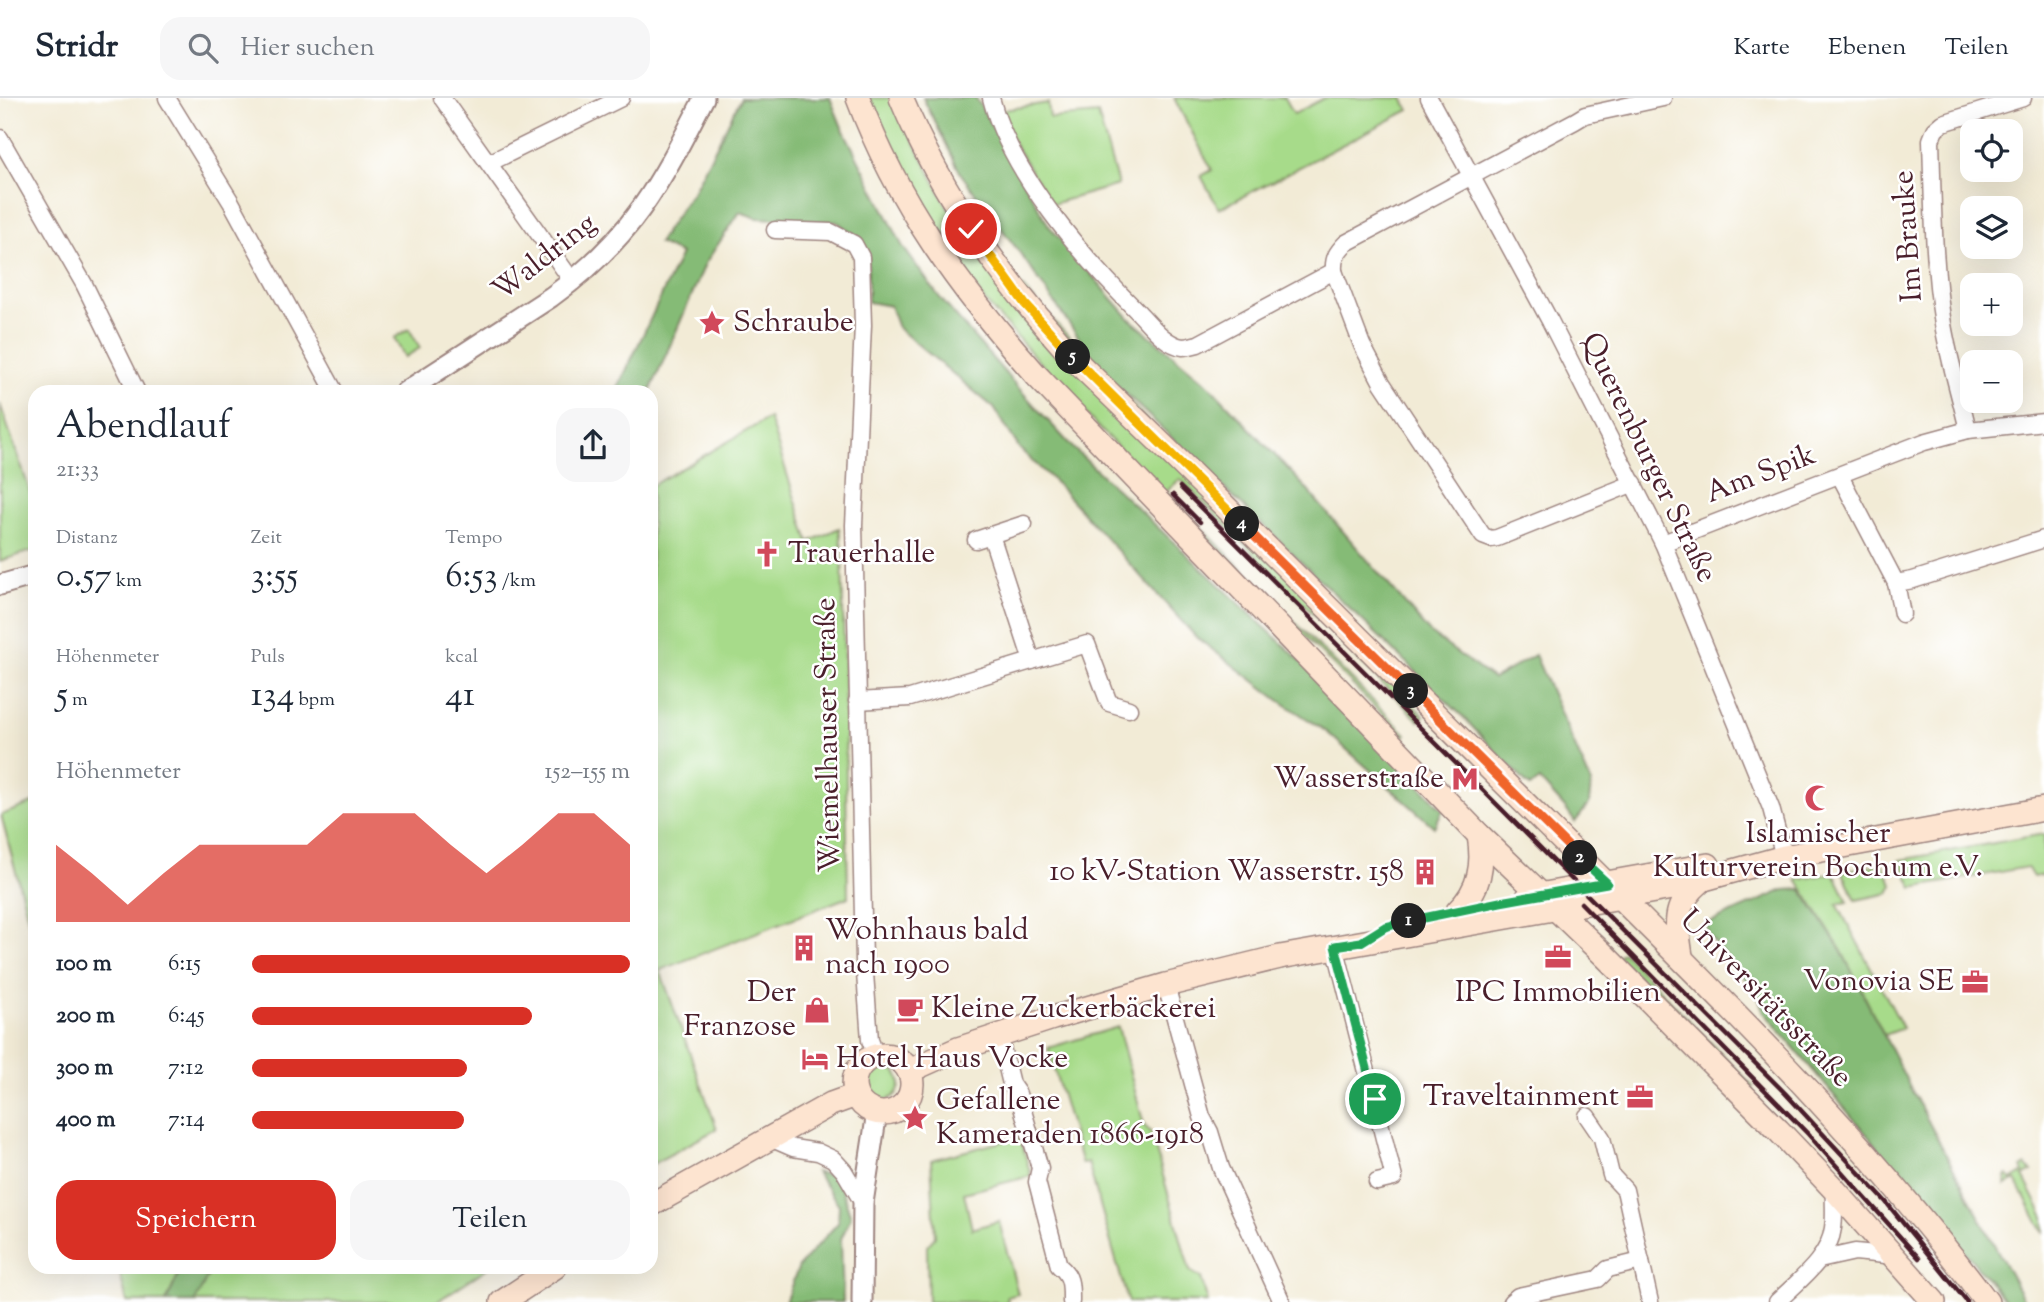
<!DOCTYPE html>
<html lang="de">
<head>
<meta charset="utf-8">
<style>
  :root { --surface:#fff; --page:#f6f6f7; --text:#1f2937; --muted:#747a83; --line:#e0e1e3; --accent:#d93025 }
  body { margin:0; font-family:"Sorts Mill Goudy",serif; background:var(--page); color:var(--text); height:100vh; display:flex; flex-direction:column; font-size:26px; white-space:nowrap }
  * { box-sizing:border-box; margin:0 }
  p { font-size:23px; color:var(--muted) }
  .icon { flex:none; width:38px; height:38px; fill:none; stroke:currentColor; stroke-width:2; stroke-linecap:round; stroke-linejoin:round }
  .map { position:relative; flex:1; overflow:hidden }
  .sheet { position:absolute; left:28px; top:287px; width:630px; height:889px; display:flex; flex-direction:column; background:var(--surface); border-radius:21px; box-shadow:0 7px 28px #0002 }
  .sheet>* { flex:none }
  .controls { position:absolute; left:1960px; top:21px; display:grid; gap:14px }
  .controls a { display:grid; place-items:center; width:63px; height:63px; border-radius:14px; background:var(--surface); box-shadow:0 7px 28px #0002; font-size:35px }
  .pin { position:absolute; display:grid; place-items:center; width:60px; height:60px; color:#fff; margin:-30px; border:4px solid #fff; border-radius:50%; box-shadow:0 2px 7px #0007 }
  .km { position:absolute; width:35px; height:35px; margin:-18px; border-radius:50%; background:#222; color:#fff; font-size:19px; line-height:35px; text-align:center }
  .round { display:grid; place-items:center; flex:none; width:74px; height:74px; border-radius:21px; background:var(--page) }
  .overview { display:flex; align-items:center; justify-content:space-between; height:119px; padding:0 28px }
  h1 { font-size:38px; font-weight:600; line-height:52px }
  .stats { display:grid; grid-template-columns:repeat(3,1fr); gap:10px; height:119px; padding:7px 28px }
  .stats div { display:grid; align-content:center }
  .stats b { font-size:35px; font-weight:600 }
  .stats small { font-size:19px; font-weight:400 }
  .stats p { font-size:19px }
  .chart { height:196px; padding:14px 28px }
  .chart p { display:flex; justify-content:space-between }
  .chart svg { width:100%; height:126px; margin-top:7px; fill:var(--accent); opacity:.7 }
  .primary-button { display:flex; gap:14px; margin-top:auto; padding:14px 28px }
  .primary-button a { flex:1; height:80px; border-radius:21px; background:var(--accent); color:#fff; font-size:28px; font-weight:600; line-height:80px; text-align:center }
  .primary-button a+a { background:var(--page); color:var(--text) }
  ul { padding:0 28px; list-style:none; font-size:23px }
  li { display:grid; grid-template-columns:112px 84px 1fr; align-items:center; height:52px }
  li i { height:18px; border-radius:9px; background:var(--accent) }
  header { display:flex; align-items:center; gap:42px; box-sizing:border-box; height:98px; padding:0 35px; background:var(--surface); border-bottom:2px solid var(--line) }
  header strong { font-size:33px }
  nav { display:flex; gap:38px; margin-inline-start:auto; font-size:24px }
  .search { width:490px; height:63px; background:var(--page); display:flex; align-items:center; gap:18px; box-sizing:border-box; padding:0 24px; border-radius:21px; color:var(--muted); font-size:26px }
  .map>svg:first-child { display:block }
  .green { fill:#a7db8a; stroke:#787d5a; stroke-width:2 }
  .forest { fill:#85bb76; stroke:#686d50; stroke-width:2 }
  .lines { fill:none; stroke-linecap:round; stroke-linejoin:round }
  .minor-casing { stroke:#9e8580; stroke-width:19 }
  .tertiary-casing { stroke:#9e8580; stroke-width:23 }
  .secondary-casing { stroke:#9e8580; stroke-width:26 }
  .minor { stroke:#fff; stroke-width:16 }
  .tertiary { stroke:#fff; stroke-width:19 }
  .secondary { stroke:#fde4d0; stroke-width:23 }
  .rail { stroke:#4a1f2b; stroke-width:4.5 }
  .split-1-casing { stroke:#fff; stroke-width:14 }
  .split-2-casing { stroke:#fff; stroke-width:14 }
  .split-3-casing { stroke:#fff; stroke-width:14 }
  .split-4-casing { stroke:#fff; stroke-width:14 }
  .split-5-casing { stroke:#fff; stroke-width:14 }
  .split-6-casing { stroke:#fff; stroke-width:14 }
  .split-1 { stroke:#22a559; stroke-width:9 }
  .split-2 { stroke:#22a559; stroke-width:9 }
  .split-3 { stroke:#f0652b; stroke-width:9 }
  .split-4 { stroke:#f0652b; stroke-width:9 }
  .split-5 { stroke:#f5b400; stroke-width:9 }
  .split-6 { stroke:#f5b400; stroke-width:9 }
  .labels { text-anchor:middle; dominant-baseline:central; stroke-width:5; stroke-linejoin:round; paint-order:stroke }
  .street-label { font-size:30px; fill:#4a1f2b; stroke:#fff }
  .poi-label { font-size:30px; fill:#4a1f2b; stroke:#fff; text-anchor:start }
</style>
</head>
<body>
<header>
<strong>Stridr</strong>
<div class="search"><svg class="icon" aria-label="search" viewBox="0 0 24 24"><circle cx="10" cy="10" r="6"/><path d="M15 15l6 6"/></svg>Hier suchen</div>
<nav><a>Karte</a><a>Ebenen</a><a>Teilen</a></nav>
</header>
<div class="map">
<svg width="2044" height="1204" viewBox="0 0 2044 1204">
  <rect width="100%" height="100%" fill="#fff"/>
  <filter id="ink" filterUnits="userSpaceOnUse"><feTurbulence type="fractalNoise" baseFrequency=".0143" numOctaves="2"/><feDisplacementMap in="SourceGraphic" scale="14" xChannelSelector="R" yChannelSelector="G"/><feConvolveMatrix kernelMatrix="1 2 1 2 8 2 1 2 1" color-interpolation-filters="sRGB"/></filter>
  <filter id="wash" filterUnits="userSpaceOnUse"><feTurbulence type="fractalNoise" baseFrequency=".00686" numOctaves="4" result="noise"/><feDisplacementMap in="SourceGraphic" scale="28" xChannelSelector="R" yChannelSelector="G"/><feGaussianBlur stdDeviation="1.57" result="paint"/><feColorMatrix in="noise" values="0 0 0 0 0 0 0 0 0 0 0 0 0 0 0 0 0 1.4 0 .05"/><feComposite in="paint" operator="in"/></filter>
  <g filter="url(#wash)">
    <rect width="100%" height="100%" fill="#f2ebd6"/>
    <!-- green -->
    <g class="green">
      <polygon points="865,0 892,0 948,110 1424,618 1419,623 1180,381 1166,394 1406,636 1404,639 1095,326 981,199 910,92"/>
      <polygon points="1174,0 1285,0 1294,16 1324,0 1403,0 1409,12 1219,111 1201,78 1212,72"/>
      <polygon points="1048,5 1050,20 1098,16 1118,87 1052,106 1013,44 1003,12"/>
      <polygon points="409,231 420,250 405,259 394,240"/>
      <polygon points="0,306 35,408 35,452 0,463"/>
      <polygon points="769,320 809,444 839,430 842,450 848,799 660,872 717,1031 651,1067 651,388"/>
      <polygon points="35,704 35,847 1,717"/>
      <polygon points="2044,736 2044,777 2033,779 2027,769 1913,790 1900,762"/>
      <polygon points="1882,766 1893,787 1889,795 1856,802 1842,773"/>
      <polygon points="1834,775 1848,804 1837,806 1903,930 1884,937 1841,852 1797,782"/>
      <polygon points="1623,854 1753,988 1752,991 1618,858"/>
      <polygon points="1118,929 1144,1027 1151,1035 1190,1173 1201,1180 1208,1204 1128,1204 1088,1065 1082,1066 1048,950"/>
      <circle cx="883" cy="985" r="17"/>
      <polygon points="1020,1039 1031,1078 964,1095 972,1131 999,1123 1018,1196 1007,1199 1008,1204 928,1204 927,1148 935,1139 931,1062"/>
      <polygon points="2026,1067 2032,1073 2023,1078 2044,1119 2044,1136 2016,1082 2005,1087 2006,1078 2008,1077 2011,1082 2024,1074 2022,1069"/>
      <polygon points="118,1169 182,1169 166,1204 127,1204"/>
      <polygon points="204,1169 489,1169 436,1204 188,1204"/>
    </g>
    <!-- forest -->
    <g class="forest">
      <polygon points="741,0 830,0 841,27 903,149 940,200 1012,283 1074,351 1303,565 1443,712 1434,729 1327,634 1280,603 1196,539 1056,385 1020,351 994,310 898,230 890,208 868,204 868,157 861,142 837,124 757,120 740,114 706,164 650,294 616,294 681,156 658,145 695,90"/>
      <polygon points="923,0 976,0 1049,128 1130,221 1210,288 1304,388 1430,535 1493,581 1535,557 1591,685 1589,706 1575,724 1565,710 1540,682 1530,689 1461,617 1102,273 1022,158 961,76"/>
      <polygon points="1801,791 1841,852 1912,993 2025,1204 2007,1204 1764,914 1756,894 1708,837 1706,826 1784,792"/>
      <polygon points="816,1074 834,1078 842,1092 851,1119 841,1141 843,1204 785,1204 799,1168 838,1125 839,1107"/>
      <polygon points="182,1169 212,1169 195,1204 166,1204"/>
    </g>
  </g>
  <g filter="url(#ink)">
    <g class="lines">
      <!-- minor casing -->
      <g class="minor-casing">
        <g id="minor">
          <polyline points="167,0 231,104 335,294"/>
          <polyline points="442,0 573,184"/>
          <path d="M991 0C1010 75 1083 159 1137 213 1149 225 1165 247 1183 249 1187 249 1194 247 1198 246L1334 173"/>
          <polyline points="1429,0 1550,223 1663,445 1771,710 1784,759"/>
          <polyline points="0,40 84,186 137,294"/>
          <polyline points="489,65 621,0"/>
          <polyline points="775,132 831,134 854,146 861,159 863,227 854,427 864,862 870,942 876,958"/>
          <path d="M1968 332C1960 297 1949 262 1943 226 1933 165 1933 104 1931 42L1935 32 1943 25 2023 0"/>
          <polyline points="1840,378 1896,485 1913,482 2044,441"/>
          <path d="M1634 385 1497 440 1491 441 1483 438 1382 285 1362 247 1334 173C1333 160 1337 154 1346 145L1575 23 1585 17 1663 0"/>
          <polyline points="991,437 1024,426"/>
          <polyline points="976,442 991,437 1032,563"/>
          <polyline points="1663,445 1924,344 1968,332 2044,324"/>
          <polyline points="1896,485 1902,516"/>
          <polyline points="857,603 910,600 1087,546 1109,605 1129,611"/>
          <polyline points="1335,848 1394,1080 1377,1084"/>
          <polyline points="1166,887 1202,1019 1210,1034 1221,1070 1282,1204"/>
          <path d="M999 937 1011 986 1018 996 1040 1070 1037 1084 1059 1168C1072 1178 1071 1188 1071 1204"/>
          <polyline points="1587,1018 1602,1040 1611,1077 1625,1092 1650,1204"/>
          <polyline points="770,1040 793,1050 818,1054 833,1061 844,1073 863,1105"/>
          <polyline points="1819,1162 1855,1154 1895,1158"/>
          <polyline points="1511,1204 1518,1198 1598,1181 1608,1171 1641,1163"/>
          <path d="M1777 1204C1798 1183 1829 1161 1833 1130 1835 1117 1833 1104 1834 1091"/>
        </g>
      </g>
      <!-- tertiary casing -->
      <g class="tertiary-casing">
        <g id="tertiary">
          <path d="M405 294 551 199C632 141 660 86 704 0"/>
          <polyline points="0,487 35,477"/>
          <polyline points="862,1204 863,1105 877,1014"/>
        </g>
      </g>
      <!-- secondary casing -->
      <g class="secondary-casing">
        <g id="secondary">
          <path d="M858 0C898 107 961 192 1036 277L1479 737 1606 859 1778 1032 1834 1091 1934 1204"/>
          <path d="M901 0C943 101 1007 188 1081 268 1238 419 1392 574 1548 728 1701 880 1857 1030 1987 1204"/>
          <polyline points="1528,799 1708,767"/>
          <path d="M1458 813C1480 791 1484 767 1479 737"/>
          <path d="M1681 858C1676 824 1672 808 1701 783"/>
          <circle cx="883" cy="986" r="29"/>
          <polyline points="909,973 958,951 1053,920 1166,887 1280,859 1672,790 1784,759 2044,711"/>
          <polyline points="651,1107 831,1006 856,997"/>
          <polyline points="502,1204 555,1169"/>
        </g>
      </g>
      <!-- minor -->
      <use href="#minor" class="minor"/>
      <!-- tertiary -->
      <use href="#tertiary" class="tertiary"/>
      <!-- secondary -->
      <use href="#secondary" class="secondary"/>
      <!-- rail -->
      <g class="rail">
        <polyline points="1180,389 1785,995 1886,1104 1967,1204"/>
        <polyline points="1173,397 1200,424"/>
        <polyline points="1581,805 1808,1036 1919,1160"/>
      </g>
    </g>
  </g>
  <g class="lines" filter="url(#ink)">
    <!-- split-1 casing -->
    <g class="split-1-casing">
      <polyline id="split-1" points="1375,1001 1335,848 1361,844 1385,829 1409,823"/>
    </g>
    <!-- split-2 casing -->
    <g class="split-2-casing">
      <polyline id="split-2" points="1409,823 1500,804 1607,785 1580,760"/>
    </g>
    <!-- split-3 casing -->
    <g class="split-3-casing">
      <polyline id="split-3" points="1411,593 1580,760"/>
    </g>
    <!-- split-4 casing -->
    <g class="split-4-casing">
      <polyline id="split-4" points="1242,426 1411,593"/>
    </g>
    <!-- split-5 casing -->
    <g class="split-5-casing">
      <polyline id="split-5" points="1073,259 1242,426"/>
    </g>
    <!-- split-6 casing -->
    <g class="split-6-casing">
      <polyline id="split-6" points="971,131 1025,206 1073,259"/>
    </g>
    <!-- split-1 -->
    <use href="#split-1" class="split-1"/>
    <!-- split-2 -->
    <use href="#split-2" class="split-2"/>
    <!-- split-3 -->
    <use href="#split-3" class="split-3"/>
    <!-- split-4 -->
    <use href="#split-4" class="split-4"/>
    <!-- split-5 -->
    <use href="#split-5" class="split-5"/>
    <!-- split-6 -->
    <use href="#split-6" class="split-6"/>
  </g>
  <!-- icons -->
  <defs>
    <g id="sight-bare" transform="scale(2.1)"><path d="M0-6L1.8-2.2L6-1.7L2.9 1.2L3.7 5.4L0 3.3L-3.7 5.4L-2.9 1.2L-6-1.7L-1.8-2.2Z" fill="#d1495b" stroke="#fff" stroke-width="2.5" paint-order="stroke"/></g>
    <g id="church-bare" transform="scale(2.1)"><path d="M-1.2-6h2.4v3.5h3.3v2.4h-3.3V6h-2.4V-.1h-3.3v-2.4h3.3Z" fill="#d1495b" stroke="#fff" stroke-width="2.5" paint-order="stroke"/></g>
    <g id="metro-bare" transform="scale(2.1)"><path d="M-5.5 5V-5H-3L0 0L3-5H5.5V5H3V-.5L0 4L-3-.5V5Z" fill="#d1495b" stroke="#fff" stroke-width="2.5" paint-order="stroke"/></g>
    <g id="mosque-bare" transform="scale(2.1)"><path d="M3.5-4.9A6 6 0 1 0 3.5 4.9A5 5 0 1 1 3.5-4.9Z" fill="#d1495b" stroke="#fff" stroke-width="2.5" paint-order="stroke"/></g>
    <g id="building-bare" transform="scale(2.1)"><path d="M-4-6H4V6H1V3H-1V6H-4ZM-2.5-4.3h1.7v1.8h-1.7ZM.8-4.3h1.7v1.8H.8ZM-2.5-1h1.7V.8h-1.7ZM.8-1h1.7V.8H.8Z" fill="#d1495b" stroke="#fff" stroke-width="2.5" paint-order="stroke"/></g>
    <g id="office-bare" transform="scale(2.1)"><path d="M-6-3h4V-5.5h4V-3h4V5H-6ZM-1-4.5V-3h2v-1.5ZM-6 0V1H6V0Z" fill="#d1495b" stroke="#fff" stroke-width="2.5" paint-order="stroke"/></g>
    <g id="cafe-bare" transform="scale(2.1)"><path d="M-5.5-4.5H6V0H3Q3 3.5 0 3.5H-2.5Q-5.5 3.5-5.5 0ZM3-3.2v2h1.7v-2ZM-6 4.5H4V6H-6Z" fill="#d1495b" stroke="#fff" stroke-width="2.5" paint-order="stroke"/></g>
    <g id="shop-bare" transform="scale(2.1)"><path d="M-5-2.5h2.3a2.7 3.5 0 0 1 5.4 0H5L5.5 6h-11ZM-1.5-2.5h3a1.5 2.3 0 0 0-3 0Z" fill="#d1495b" stroke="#fff" stroke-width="2.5" paint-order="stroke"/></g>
    <g id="hotel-bare" transform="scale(2.1)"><path d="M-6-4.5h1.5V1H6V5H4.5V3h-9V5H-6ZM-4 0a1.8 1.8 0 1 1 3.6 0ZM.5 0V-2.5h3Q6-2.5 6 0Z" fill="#d1495b" stroke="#fff" stroke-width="2.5" paint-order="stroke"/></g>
  </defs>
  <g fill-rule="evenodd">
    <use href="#sight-bare" x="712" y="225"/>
    <use href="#church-bare" x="767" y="456"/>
    <use href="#metro-bare" x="1465" y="681"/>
    <use href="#mosque-bare" x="1818" y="700"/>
    <use href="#building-bare" x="1425" y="774"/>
    <use href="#building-bare" x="804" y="850"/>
    <use href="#office-bare" x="1558" y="859"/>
    <use href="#office-bare" x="1975" y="884"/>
    <use href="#cafe-bare" x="910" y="911"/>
    <use href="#shop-bare" x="817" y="912"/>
    <use href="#hotel-bare" x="815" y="961"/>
    <use href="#office-bare" x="1640" y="999"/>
    <use href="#sight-bare" x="915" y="1020"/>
  </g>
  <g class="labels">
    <!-- street labels -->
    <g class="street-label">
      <text transform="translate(1909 138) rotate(-94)">Im Brauke</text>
      <text transform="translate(545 160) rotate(-38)">Waldring</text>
      <text transform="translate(1648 360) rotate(64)">Querenburger Straße</text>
      <text transform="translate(1761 377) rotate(-21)">Am Spik</text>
      <text transform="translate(829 637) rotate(-91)">Wiemelhauser Straße</text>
      <text transform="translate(1765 901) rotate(46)">Universitätsstraße</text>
    </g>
    <!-- poi labels -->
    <g class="poi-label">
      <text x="733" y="225">Schraube</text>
      <text x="788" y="456">Trauerhalle</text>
      <text x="1444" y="681" text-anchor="end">Wasserstraße</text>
      <text x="1818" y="736" text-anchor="middle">Islamischer<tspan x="1818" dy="34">Kulturverein Bochum e.V.</tspan></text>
      <text x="1404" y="774" text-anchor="end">10 kV-Station Wasserstr. 158</text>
      <text x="825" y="833">Wohnhaus bald<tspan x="825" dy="34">nach 1900</tspan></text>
      <text x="1954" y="884" text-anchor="end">Vonovia SE</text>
      <text x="796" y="895" text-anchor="end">Der<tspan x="796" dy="34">Franzose</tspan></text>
      <text x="1558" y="895" text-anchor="middle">IPC Immobilien</text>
      <text x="931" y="911">Kleine Zuckerbäckerei</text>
      <text x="836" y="961">Hotel Haus Vocke</text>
      <text x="1619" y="999" text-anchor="end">Traveltainment</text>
      <text x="936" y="1003">Gefallene<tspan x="936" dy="34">Kameraden 1866-1918</tspan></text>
    </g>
  </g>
</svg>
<div class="controls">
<a><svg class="icon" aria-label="locate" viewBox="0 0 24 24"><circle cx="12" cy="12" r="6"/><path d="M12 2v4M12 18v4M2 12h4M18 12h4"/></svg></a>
<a><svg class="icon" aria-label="layers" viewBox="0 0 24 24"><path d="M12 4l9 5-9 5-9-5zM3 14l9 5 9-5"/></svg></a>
<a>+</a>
<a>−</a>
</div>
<div class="pin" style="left:1375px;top:1001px;background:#1e9e55"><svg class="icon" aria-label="arrive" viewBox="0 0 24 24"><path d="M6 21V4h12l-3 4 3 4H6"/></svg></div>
<div class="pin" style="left:971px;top:131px;background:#d93025"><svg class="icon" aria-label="check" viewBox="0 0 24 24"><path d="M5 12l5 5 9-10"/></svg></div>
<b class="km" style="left:1409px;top:823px">1</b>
<b class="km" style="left:1580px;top:760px">2</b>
<b class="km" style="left:1411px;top:593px">3</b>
<b class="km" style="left:1242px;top:426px">4</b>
<b class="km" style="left:1073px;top:259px">5</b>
<section class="sheet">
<div class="overview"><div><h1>Abendlauf</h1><p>21:33</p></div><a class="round"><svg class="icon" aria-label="share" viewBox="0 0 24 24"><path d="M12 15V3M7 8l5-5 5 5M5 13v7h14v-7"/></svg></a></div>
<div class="stats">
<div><p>Distanz</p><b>0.57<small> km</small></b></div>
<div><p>Zeit</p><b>3:55</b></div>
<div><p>Tempo</p><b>6:53<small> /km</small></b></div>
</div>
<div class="stats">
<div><p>Höhenmeter</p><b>5<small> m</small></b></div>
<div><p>Puls</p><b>134<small> bpm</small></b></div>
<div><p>kcal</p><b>41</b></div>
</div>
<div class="chart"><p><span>Höhenmeter</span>152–155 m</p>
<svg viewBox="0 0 160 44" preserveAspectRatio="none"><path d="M0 44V17L10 27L20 38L30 27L40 17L50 17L60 17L70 17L80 6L90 6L100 6L110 17L120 27L130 17L140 6L150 6L160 17V44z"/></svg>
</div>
<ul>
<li><b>100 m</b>6:15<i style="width:100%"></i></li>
<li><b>200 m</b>6:45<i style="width:74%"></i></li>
<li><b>300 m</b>7:12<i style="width:57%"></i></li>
<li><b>400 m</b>7:14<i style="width:56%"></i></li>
</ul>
<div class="primary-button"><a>Speichern</a><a>Teilen</a></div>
</section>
</div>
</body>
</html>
